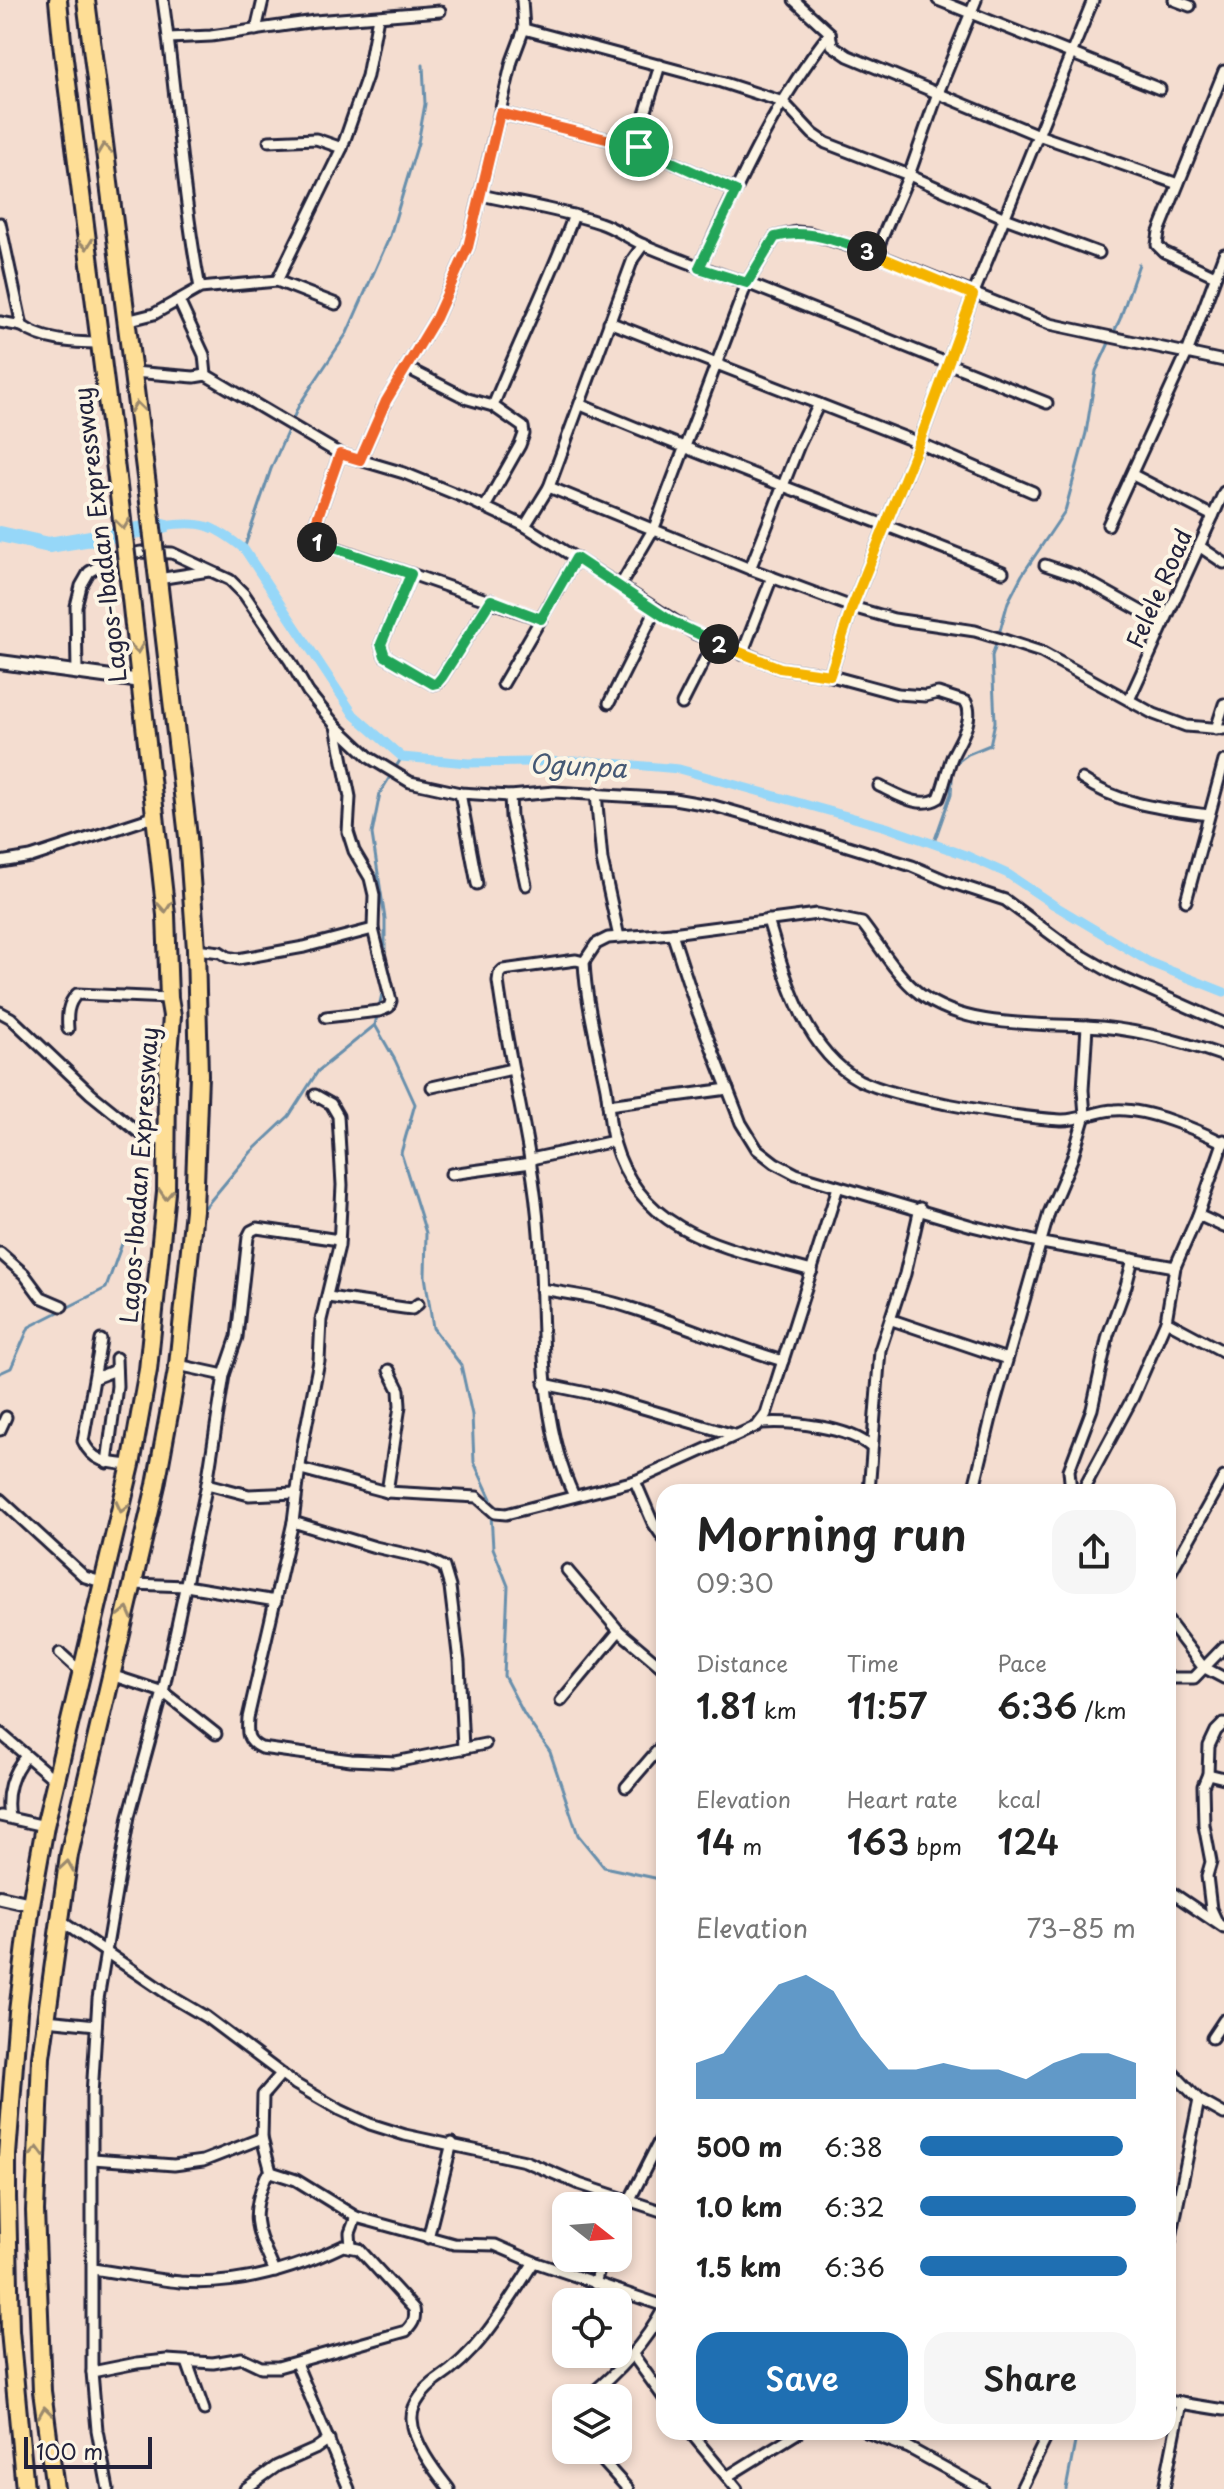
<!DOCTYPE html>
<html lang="en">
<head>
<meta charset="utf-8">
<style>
  :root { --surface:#fff; --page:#f6f6f6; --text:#222; --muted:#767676; --accent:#1f6fb2 }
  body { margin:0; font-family:"Playpen Sans",sans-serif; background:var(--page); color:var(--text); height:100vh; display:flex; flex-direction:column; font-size:30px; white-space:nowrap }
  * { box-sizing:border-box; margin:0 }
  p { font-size:26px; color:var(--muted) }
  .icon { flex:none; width:44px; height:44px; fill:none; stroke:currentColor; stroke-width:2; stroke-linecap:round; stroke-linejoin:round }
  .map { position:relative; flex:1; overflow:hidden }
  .drawer { position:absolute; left:656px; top:1484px; width:520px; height:956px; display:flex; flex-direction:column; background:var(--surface); border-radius:24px; box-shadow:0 4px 12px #0003 }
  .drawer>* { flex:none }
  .needle { width:52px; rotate:107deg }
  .fabs { position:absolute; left:552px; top:2192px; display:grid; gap:16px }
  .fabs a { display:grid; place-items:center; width:80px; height:80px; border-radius:16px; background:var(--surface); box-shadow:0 4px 12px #0003; font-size:40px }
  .scale { position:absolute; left:24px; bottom:20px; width:128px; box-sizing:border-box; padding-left:8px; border:4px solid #22223b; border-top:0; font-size:22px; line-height:28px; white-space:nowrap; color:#22223b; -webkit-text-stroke:6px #fcf5e5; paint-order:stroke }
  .pin { position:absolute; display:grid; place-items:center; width:68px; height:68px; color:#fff; margin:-34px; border:4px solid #fff; border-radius:50%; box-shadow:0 2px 8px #0007 }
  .km { position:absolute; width:40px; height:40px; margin:-20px; border-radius:50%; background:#222; color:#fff; font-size:22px; line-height:40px; text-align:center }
  .round { display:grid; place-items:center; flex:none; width:84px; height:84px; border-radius:24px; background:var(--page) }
  .head { display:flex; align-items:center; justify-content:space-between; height:136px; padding:0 40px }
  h1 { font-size:44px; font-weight:600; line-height:60px }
  .figures { display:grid; grid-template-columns:repeat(3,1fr); gap:12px; height:136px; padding:8px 40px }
  .figures div { display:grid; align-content:center }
  .figures b { font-size:34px; font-weight:600 }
  .figures small { font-size:22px; font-weight:400 }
  .figures p { font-size:22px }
  .chart { height:224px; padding:16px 40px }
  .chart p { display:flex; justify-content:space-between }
  .chart svg { width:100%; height:144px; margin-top:8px; fill:var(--accent); opacity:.7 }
  .cta { display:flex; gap:16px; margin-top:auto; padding:16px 40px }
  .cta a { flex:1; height:92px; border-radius:24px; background:var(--accent); color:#fff; font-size:32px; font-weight:600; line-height:92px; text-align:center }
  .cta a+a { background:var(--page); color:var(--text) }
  ul { padding:0 40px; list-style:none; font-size:26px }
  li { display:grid; grid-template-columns:128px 96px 1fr; align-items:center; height:60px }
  li i { height:20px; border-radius:10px; background:var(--accent) }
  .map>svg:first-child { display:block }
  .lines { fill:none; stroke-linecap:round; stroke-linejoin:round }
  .stream { stroke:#688fac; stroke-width:3 }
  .canal { stroke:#96d7f8; stroke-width:9 }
  .river { stroke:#96d7f8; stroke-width:16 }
  .street-casing { stroke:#22223b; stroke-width:15 }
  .secondary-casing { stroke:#22223b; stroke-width:18 }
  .highway-casing { stroke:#22223b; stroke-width:22 }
  .street { stroke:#fcf5e5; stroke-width:9 }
  .secondary { stroke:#fcf5e5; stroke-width:12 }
  .highway { stroke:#fede96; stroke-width:16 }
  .highway-bridge-casing { stroke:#22223b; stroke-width:22; stroke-linecap:butt }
  .highway-bridge { stroke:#fede96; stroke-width:16 }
  .oneway { stroke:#9b896d }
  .split-1-casing { stroke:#fff; stroke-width:16 }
  .split-2-casing { stroke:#fff; stroke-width:16 }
  .split-3-casing { stroke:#fff; stroke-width:16 }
  .split-4-casing { stroke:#fff; stroke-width:16 }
  .split-1 { stroke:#f0652b; stroke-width:10 }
  .split-2 { stroke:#22a559; stroke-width:10 }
  .split-3 { stroke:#f5b400; stroke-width:10 }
  .split-4 { stroke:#22a559; stroke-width:10 }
  .labels { text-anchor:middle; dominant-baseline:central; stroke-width:8; stroke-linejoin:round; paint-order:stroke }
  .street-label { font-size:24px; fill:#22223b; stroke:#fcf5e5 }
  .water-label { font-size:26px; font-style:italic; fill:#455874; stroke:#fcf5e5 }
</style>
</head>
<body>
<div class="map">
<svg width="1224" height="2489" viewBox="0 0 1224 2489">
  <rect width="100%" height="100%" fill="#f4ddd0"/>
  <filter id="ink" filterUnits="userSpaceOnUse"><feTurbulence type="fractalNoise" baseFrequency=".0125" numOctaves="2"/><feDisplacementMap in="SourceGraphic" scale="16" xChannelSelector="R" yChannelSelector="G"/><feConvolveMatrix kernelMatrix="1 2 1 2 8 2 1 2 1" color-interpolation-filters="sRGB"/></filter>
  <g filter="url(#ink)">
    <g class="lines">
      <!-- stream -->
      <g class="stream">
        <polyline points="244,549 271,469 299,405 347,333 390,236 418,143 425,104 423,65"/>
        <polyline points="999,634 1008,602 1022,575 1065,511 1086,433 1096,371 1120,319 1139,264"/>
        <polyline points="933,845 951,794 953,765 968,754 990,745 995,722 992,656 997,641"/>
        <polyline points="385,962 385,919 372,834 380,793 402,757"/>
        <polyline points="384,985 375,1025 395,1060 415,1104 401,1153 426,1233 425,1276 433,1328 461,1365 472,1415 474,1462 491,1499 491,1507"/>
        <polyline points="202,1211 251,1152 289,1116 318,1071 375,1025"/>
        <polyline points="0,1373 11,1368 29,1327 106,1288 123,1241"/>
        <polyline points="491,1514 493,1548 508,1586 504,1676 524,1714 550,1752 578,1835 604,1867 664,1880"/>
        <polyline points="1066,2489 1077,2432"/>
      </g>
      <!-- canal -->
      <path class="canal" d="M163 526C202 520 214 525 244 549L354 715 402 757 468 763 588 761 679 769 886 827 968 856 1008 874 1054 905 1151 963 1224 992"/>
      <!-- river -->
      <polyline class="river" points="0,534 49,545 163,526"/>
      <!-- street casing -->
      <g class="street-casing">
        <g id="street">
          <path d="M163 0C177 96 182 193 200 288"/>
          <polyline points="794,0 830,33 832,45 848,56 1038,135 1178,184"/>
          <polyline points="938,0 1160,89"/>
          <polyline points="1174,0 1190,6"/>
          <polyline points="524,29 721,82 783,102 813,134 826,143 909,175 1005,218 1099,253"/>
          <polyline points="256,30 263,0"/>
          <polyline points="169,38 211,36 315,21 440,11"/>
          <polyline points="500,113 639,147 736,191"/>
          <polyline points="269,141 316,139 342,148"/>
          <polyline points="639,147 642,124 660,65"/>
          <path d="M481 195C521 204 562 210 600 223 616 228 629 239 644 245 678 259 712 272 747 283L1047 403"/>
          <path d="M0 223 22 326C43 341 74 343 99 343"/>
          <polyline points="875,254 909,175 938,93 976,0"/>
          <path d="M699 268C737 187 774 103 830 33"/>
          <polyline points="1215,276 1164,252 1157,245 1159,232 1224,71"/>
          <polyline points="277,281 342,148 367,76 378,17"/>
          <polyline points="179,301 204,355 206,375"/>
          <polyline points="126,321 154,314 200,288 277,281 336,304"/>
          <polyline points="0,322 22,326"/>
          <polyline points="609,322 919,443 1033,492"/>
          <polyline points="407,368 468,399 493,406 523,427 524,434 520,445 485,507"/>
          <path d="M133 372 194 377 206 375 340 454 404 473 463 497 525 526 694 633 780 668 824 674 898 694 925 696 938 693 966 702C975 719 960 740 953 755 947 769 945 784 939 798 920 810 897 794 879 786"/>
          <path d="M581 405C720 464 863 515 1003 572"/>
          <path d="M493 406C519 341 550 280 574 215"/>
          <polyline points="340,454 310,539 541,619"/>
          <polyline points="360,460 386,401 436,318 468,247 512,61 524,29 522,0"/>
          <polyline points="1133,475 1213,516"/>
          <polyline points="549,487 750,569 852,607 894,619 975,631 998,638 1041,652 1154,714 1186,726 1224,729"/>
          <polyline points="1108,525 1187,353 1224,254"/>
          <polyline points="525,526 549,487 633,259 643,245"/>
          <polyline points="1199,546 1224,563"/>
          <polyline points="1045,565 1078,576 1164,624"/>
          <polyline points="750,569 799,445 819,404"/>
          <polyline points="411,574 381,644 385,656 433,684 437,683 442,677 491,600"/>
          <polyline points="158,579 209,571"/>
          <polyline points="620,586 654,528 747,283 775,237 796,232 809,233 875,254 1050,324 1224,361"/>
          <polyline points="742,654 772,577"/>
          <polyline points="77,673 76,606 81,586 89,572 114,557 141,552 172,553 230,580 244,594 290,661 308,692 336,726 370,758 410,782 460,793 510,796 554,792 674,799 714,806 774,823 912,866 947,881 1005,900 1071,949 1114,974 1224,1023"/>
          <polyline points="830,675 852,607 919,443 973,295 1093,0"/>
          <polyline points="503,684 576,558"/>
          <polyline points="1129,700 1224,492"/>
          <polyline points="609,703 656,609"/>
          <polyline points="682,704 714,641"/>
          <polyline points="1216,729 1224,704"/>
          <path d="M1082 779C1120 805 1164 809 1208 815"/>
          <polyline points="460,793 477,884"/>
          <polyline points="596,793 602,860 619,937"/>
          <polyline points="510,796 511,817 526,885"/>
          <polyline points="0,862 31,857 156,816"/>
          <polyline points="1186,901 1224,761"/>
          <path d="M768 920C785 976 804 1050 859 1080 886 1093 918 1098 947 1104 984 1111 1023 1118 1061 1120 1079 1121 1097 1110 1115 1110 1146 1108 1196 1129 1224 1143"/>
          <polyline points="672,933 697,1010 741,1123 757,1149 775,1163 796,1174 972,1226 1042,1243 1175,1267"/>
          <polyline points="196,949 220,952 228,957 238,959 304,947 373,929"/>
          <polyline points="0,1012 11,1018 91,1094 137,1131 144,1136 167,1140"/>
          <polyline points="326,1017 379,1011 389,1007 391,1001 373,929 374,895 370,878 354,851 348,832 350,797 336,726"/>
          <path d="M68 1029C67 1016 67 1004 77 994L169 998"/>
          <polyline points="432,1087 512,1069"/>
          <path d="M315 1095 331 1104 338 1116 342 1185 339 1246 321 1320 319 1361 303 1443 293 1522 248 1718C247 1733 246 1741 261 1748L351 1760 395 1762 485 1744"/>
          <polyline points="608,1105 728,1089"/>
          <polyline points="531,1159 614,1141"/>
          <polyline points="451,1174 531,1163"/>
          <polyline points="1198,1215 1224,1227"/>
          <polyline points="0,1253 24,1274 41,1297 62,1306"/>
          <path d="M812 1271C730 1248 641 1237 614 1142 609 1125 609 1106 606 1088 598 1047 586 1004 584 962L596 944 608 938 672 933 817 914 862 923C880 946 896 975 920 994 966 1028 1032 1023 1086 1026 1132 1028 1181 1041 1224 1056"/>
          <path d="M541 1289C571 1294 602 1298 631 1308 682 1324 732 1346 783 1361"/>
          <polyline points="328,1297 404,1308 412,1309 418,1304"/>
          <polyline points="892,1320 1007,1359"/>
          <polyline points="1166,1321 1224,1352"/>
          <path d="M101 1340 83 1441C93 1463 109 1463 131 1465"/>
          <polyline points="178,1365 224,1375"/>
          <polyline points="95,1378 116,1370"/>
          <polyline points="544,1384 602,1396 734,1435"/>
          <path d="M762 1423C792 1421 849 1427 871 1447"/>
          <polyline points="0,1430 6,1417"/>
          <polyline points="107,1463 117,1386 116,1358"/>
          <polyline points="301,1469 387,1492 477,1497 495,1513 506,1514 635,1481 757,1426 766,1414 838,1187"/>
          <polyline points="635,1481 653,1523 664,1539"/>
          <polyline points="207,1484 249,1495 296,1493"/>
          <polyline points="387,1492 400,1406 399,1390 389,1370"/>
          <polyline points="869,1492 880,1350 905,1274 920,1208"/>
          <polyline points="973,1492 993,1410 1049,1213 1072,1159 1085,1115 1083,1090 1087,1026"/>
          <polyline points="1071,1492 1069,1470 1092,1409 1108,1335 1126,1286 1133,1259"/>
          <polyline points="1082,1492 1133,1397 1166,1321 1175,1267 1198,1215 1224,1140"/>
          <path d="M574 1496C535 1413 546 1322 539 1233 533 1148 509 1066 498 981L499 974 503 970 576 960 584 962"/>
          <polyline points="0,1499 85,1577 105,1583"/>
          <polyline points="293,1522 375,1547 428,1559 444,1567 450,1587 459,1662 463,1749"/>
          <polyline points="567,1570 619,1631 664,1669"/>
          <polyline points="1168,1577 1224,1477"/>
          <polyline points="133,1584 186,1586 276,1601"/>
          <polyline points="1168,1621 1203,1667 1224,1678"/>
          <polyline points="60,1653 81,1672"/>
          <polyline points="111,1675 163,1692 216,1734"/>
          <polyline points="1168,1678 1194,1678 1224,1647"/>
          <polyline points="561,1701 619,1631"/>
          <polyline points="0,1733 55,1780"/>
          <polyline points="1208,1774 1224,1778"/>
          <polyline points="626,1787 664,1743"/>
          <polyline points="0,1816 45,1826"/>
          <path d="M9 1817C5 1795 11 1773 26 1756"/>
          <polyline points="1168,1890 1224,1928"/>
          <polyline points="59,1920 172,1997 206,2017 295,2084 340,2110 370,2124 405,2135 525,2161 579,2184 664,2212"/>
          <polyline points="1217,1922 1211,1909 1207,1876 1211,1862 1204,1825 1203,1786 1208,1774 1209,1746 1216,1731 1224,1723"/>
          <polyline points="46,2020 96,2025"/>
          <polyline points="1212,2038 1224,2020"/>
          <polyline points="1168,2068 1199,2100 1224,2114"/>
          <polyline points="93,2159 174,2165 203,2161 262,2138"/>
          <polyline points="271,2172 296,2180 356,2217 454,2244 495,2245 534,2262 664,2306"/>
          <polyline points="618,2215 629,2201 664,2132"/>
          <polyline points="428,2238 452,2143"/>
          <polyline points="351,2247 350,2233 356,2217"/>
          <polyline points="1168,2252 1199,2100"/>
          <path d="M275 2272C257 2230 248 2221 266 2176L271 2172 262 2138 263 2095 281 2074"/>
          <polyline points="595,2284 602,2258"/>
          <polyline points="633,2355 664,2398"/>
          <polyline points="187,2362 204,2410"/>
          <polyline points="296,2363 349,2489"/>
          <path d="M92 2372 137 2363 167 2360 213 2363 242 2358 261 2367H278L406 2331C413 2324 416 2319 414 2309L359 2249 343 2246C293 2270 236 2286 180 2282 151 2279 122 2273 93 2269"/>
          <path d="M586 2398C618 2373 645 2343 664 2308"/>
          <polyline points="1168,2401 1224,2410"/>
          <polyline points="690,2432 737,2489"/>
          <polyline points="866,2432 909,2448 983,2489"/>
          <polyline points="593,2450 628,2489"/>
          <polyline points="728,2476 799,2432"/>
          <polyline points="108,2489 97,2430 92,2372 92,2095 98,1999 129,1816 163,1692 207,1484 224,1375 237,1337 248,1237 251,1231 257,1228 339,1240"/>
          <polyline points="245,2489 277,2466 315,2449 329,2439"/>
          <path d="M449 2489C435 2471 413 2443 412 2419 411 2404 426 2388 437 2380 481 2351 506 2305 534 2262"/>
          <polyline points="1021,2489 1049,2432"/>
          <polyline points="1164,2489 1181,2403"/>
        </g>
      </g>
      <!-- secondary casing -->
      <g class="secondary-casing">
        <g id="secondary">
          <polyline points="0,662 141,681"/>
          <polyline points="0,1897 31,1904"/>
        </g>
      </g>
      <!-- highway casing -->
      <g class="highway-casing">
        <g id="highway">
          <polyline points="58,0 63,51 117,478"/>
          <polyline points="86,0 147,485"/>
          <polyline points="25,2489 10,2331 7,2197 7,2155 18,2012 31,1904 45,1826 131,1465 148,1370 166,1192 167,1080 172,1016 169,998 166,915 128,571"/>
          <polyline points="55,2489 42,2391 35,2211 41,2057 69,1855 156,1485 178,1365 194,1210 199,1075 196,949 188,837 157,571"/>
        </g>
      </g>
      <!-- street -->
      <use href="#street" class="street"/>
      <!-- secondary -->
      <use href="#secondary" class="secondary"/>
      <!-- highway -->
      <use href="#highway" class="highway"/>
      <!-- highway-bridge casing -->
      <g class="highway-bridge-casing">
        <g id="highway-bridge">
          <polyline points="117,478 128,571"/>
          <polyline points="147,485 157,571"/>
        </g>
      </g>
      <!-- highway-bridge -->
      <use href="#highway-bridge" class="highway-bridge"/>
    </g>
    <!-- one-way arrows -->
    <defs><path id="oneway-chevron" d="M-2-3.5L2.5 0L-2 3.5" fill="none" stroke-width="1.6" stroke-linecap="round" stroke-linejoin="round" transform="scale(2)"/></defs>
    <g class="oneway">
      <use href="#oneway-chevron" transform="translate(104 149) rotate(-97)"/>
      <use href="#oneway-chevron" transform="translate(86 244) rotate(83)"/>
      <use href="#oneway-chevron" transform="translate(137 407) rotate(-97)"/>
      <use href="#oneway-chevron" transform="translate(123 524) rotate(83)"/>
      <use href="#oneway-chevron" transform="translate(137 648) rotate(83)"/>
      <use href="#oneway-chevron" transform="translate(165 907) rotate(85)"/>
      <use href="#oneway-chevron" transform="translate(166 1194) rotate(93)"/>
      <use href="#oneway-chevron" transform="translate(122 1507) rotate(103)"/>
      <use href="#oneway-chevron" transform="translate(126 1613) rotate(-76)"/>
      <use href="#oneway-chevron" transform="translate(67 1866) rotate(-81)"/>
      <use href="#oneway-chevron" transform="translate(37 2152) rotate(-88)"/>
      <use href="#oneway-chevron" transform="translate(45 2412) rotate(-98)"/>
    </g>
  </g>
  <g class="lines" filter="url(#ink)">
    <!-- split-1 casing -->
    <g class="split-1-casing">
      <polyline id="split-1" points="317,542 310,539 340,454 360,460 386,401 436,318 468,247 500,113 639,147"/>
    </g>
    <!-- split-2 casing -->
    <g class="split-2-casing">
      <polyline id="split-2" points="317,542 411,574 381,644 385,656 433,684 437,683 442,677 491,600 541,619 576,558 671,621 719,644"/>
    </g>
    <!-- split-3 casing -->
    <g class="split-3-casing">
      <polyline id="split-3" points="719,644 780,668 830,675 852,607 919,443 973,295 867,251"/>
    </g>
    <!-- split-4 casing -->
    <g class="split-4-casing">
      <path id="split-4" d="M639 147 736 191 699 268 747 283 775 237C808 228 836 241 867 251"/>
    </g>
    <!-- split-1 -->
    <use href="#split-1" class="split-1"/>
    <!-- split-2 -->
    <use href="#split-2" class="split-2"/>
    <!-- split-3 -->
    <use href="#split-3" class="split-3"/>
    <!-- split-4 -->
    <use href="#split-4" class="split-4"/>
  </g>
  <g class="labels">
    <!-- street labels -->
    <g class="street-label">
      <text transform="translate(99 535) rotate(-97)">Lagos-Ibadan Expressway</text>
      <text transform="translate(1158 588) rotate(-66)">Felele Road</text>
      <text transform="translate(138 1175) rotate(-86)">Lagos-Ibadan Expressway</text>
    </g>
    <!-- water labels -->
    <g class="water-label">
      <text transform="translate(578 765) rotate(3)">Ogunpa</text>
    </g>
  </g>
</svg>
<div class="fabs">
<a><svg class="needle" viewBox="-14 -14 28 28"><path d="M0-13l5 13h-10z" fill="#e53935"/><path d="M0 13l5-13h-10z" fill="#767676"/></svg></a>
<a><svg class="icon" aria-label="locate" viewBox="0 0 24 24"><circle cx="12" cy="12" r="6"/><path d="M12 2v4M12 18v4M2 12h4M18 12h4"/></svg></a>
<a><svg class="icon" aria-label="layers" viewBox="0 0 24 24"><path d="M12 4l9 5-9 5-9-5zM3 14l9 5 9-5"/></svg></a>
</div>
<div class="scale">100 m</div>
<div class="pin" style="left:639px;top:147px;background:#1e9e55"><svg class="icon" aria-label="arrive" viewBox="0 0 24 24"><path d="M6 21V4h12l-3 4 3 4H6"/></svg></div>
<b class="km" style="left:317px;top:542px">1</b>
<b class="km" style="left:719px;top:644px">2</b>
<b class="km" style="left:867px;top:251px">3</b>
<section class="drawer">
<div class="head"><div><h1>Morning run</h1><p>09:30</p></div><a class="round"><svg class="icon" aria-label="share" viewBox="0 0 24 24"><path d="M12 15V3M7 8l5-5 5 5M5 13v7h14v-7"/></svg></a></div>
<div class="figures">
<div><p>Distance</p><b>1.81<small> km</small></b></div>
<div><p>Time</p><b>11:57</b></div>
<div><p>Pace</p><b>6:36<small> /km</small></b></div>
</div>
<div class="figures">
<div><p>Elevation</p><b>14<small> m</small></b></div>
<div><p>Heart rate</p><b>163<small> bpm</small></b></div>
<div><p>kcal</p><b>124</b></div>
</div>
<div class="chart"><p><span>Elevation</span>73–85 m</p>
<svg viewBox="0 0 160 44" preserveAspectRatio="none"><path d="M0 44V33L10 30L20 19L30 9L40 6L50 11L60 25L70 35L80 35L90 33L100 35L110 35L120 38L130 33L140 30L150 30L160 33V44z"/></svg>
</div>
<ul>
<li><b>500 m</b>6:38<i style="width:94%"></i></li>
<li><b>1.0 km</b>6:32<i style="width:100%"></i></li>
<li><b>1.5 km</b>6:36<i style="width:96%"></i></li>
</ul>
<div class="cta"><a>Save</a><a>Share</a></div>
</section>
</div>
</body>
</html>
